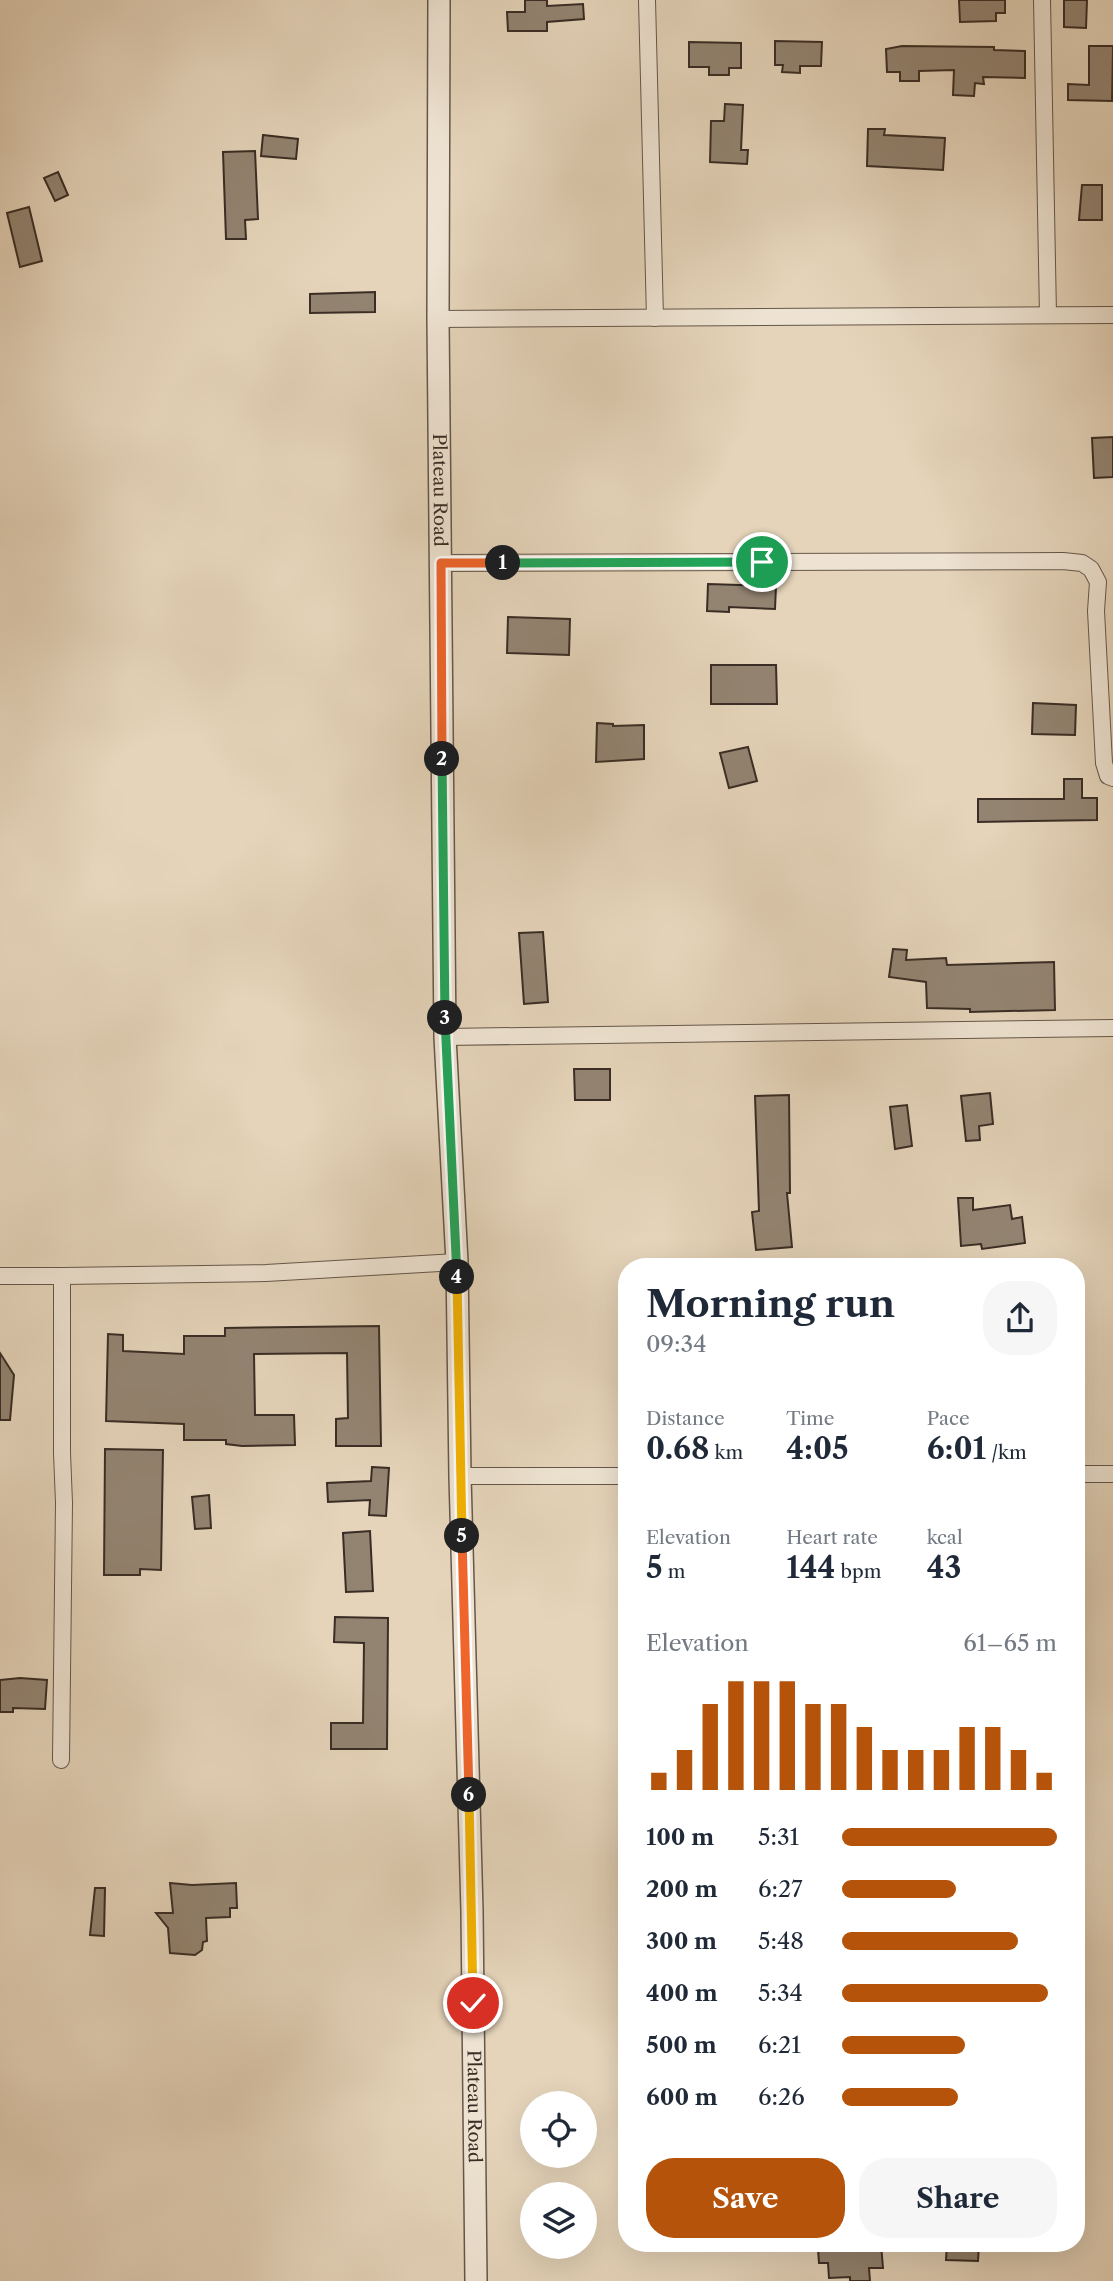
<!DOCTYPE html>
<html lang="en">
<head>
<meta charset="utf-8">
<style>
  :root { --surface:#fff; --page:#f6f6f7; --text:#1f2937; --muted:#747a83; --accent:#b45309 }
  body { margin:0; font-family:"Libre Caslon Text",serif; background:var(--page); color:var(--text); height:100vh; display:flex; flex-direction:column; font-size:26px; white-space:nowrap }
  * { box-sizing:border-box; margin:0 }
  p { font-size:23px; color:var(--muted) }
  .icon { flex:none; width:38px; height:38px; fill:none; stroke:currentColor; stroke-width:2; stroke-linecap:round; stroke-linejoin:round }
  .map { position:relative; flex:1; overflow:hidden }
  .side { position:absolute; left:618px; top:1258px; width:467px; height:994px; display:flex; flex-direction:column; background:var(--surface); border-radius:28px; box-shadow:0 7px 28px #0002 }
  .side>* { flex:none }
  .buttons { position:absolute; left:520px; top:2091px; display:grid; gap:14px }
  .buttons a { display:grid; place-items:center; width:77px; height:77px; border-radius:50%; background:var(--surface); box-shadow:0 7px 28px #0002; font-size:35px }
  .pin { position:absolute; display:grid; place-items:center; width:60px; height:60px; color:#fff; margin:-30px; border:4px solid #fff; border-radius:50%; box-shadow:0 2px 7px #0007 }
  .km { position:absolute; width:35px; height:35px; margin:-18px; border-radius:50%; background:#222; color:#fff; font-size:19px; line-height:35px; text-align:center }
  .round { display:grid; place-items:center; flex:none; width:74px; height:74px; border-radius:28px; background:var(--page) }
  .headline { display:flex; align-items:center; justify-content:space-between; height:119px; padding:0 28px }
  h1 { font-size:38px; font-weight:700; line-height:52px }
  .figures { display:grid; grid-template-columns:repeat(3,1fr); gap:10px; height:119px; padding:7px 28px }
  .figures div { display:grid; align-content:center }
  .figures b { font-size:30px; font-weight:700 }
  .figures small { font-size:19px; font-weight:400 }
  .figures p { font-size:19px }
  .chart { height:196px; padding:14px 28px }
  .chart p { display:flex; justify-content:space-between }
  .chart svg { width:100%; height:126px; margin-top:7px; stroke:var(--accent); stroke-width:6 }
  .cta { display:flex; gap:14px; margin-top:auto; padding:14px 28px }
  .cta a { flex:1; height:80px; border-radius:28px; background:var(--accent); color:#fff; font-size:28px; font-weight:700; line-height:80px; text-align:center }
  .cta a+a { background:var(--page); color:var(--text) }
  ul { padding:0 28px; list-style:none; font-size:23px }
  li { display:grid; grid-template-columns:112px 84px 1fr; align-items:center; height:52px }
  li i { height:18px; border-radius:9px; background:var(--accent) }
  .map>svg:first-child { display:block }
  .building { fill:#938472; stroke:#3a2d25; stroke-width:2 }
  .lines { fill:none; stroke-linecap:round; stroke-linejoin:round }
  .minor-casing { stroke:#65574a; stroke-width:18 }
  .tertiary-casing { stroke:#65574a; stroke-width:24 }
  .minor { stroke:#eee3d2; stroke-width:16 }
  .tertiary { stroke:#eee3d2; stroke-width:21 }
  .split-1-casing { stroke:#fff; stroke-width:14 }
  .split-2-casing { stroke:#fff; stroke-width:14 }
  .split-3-casing { stroke:#fff; stroke-width:14 }
  .split-4-casing { stroke:#fff; stroke-width:14 }
  .split-5-casing { stroke:#fff; stroke-width:14 }
  .split-6-casing { stroke:#fff; stroke-width:14 }
  .split-7-casing { stroke:#fff; stroke-width:14 }
  .split-1 { stroke:#22a559; stroke-width:9 }
  .split-2 { stroke:#f0652b; stroke-width:9 }
  .split-3 { stroke:#22a559; stroke-width:9 }
  .split-4 { stroke:#22a559; stroke-width:9 }
  .split-5 { stroke:#f5b400; stroke-width:9 }
  .split-6 { stroke:#f0652b; stroke-width:9 }
  .split-7 { stroke:#f5b400; stroke-width:9 }
  .labels { text-anchor:middle; dominant-baseline:central; stroke-width:5; stroke-linejoin:round; paint-order:stroke }
  .street-label { font-size:18px; fill:#3a2d25; stroke:#eee3d2 }
</style>
</head>
<body>
<div class="map">
<svg width="1113" height="2281" viewBox="0 0 1113 2281">
  <rect width="100%" height="100%" fill="#e5d4ba"/>
  <filter id="stains"><feTurbulence type="fractalNoise" baseFrequency=".00286" numOctaves="4"/><feColorMatrix values="0 0 0 0 .2 0 0 0 0 .09 0 0 0 0 .02 0 0 0 .5 -.17"/></filter>
  <radialGradient id="worn" r=".72"><stop offset=".6" stop-color="#630" stop-opacity="0"/><stop offset="1" stop-color="#630" stop-opacity=".3"/></radialGradient>
  <!-- building -->
  <g class="building">
    <polygon points="525,0 547,0 547,6 583,4 584,19 547,22 547,31 508,31 507,12 525,12"/>
    <polygon points="959,0 1005,0 1005,13 996,13 996,21 960,22"/>
    <polygon points="1064,0 1087,0 1086,28 1064,27"/>
    <polygon points="775,41 822,42 821,66 800,66 800,73 782,72 783,65 775,65"/>
    <polygon points="689,42 741,43 741,68 729,68 729,75 709,75 709,67 689,67"/>
    <polygon points="902,46 994,47 994,50 1025,51 1025,78 983,77 984,84 975,83 974,96 953,95 954,70 919,71 919,81 900,81 900,72 887,72 886,49"/>
    <polygon points="1089,46 1113,46 1112,101 1068,100 1068,84 1089,85"/>
    <polygon points="725,104 743,105 741,150 748,150 747,164 710,162 711,121 724,121"/>
    <polygon points="868,129 885,129 884,135 945,138 943,170 867,166"/>
    <polygon points="263,135 298,139 296,159 261,156"/>
    <polygon points="255,151 258,219 245,220 246,239 226,239 223,152"/>
    <polygon points="58,172 68,195 55,201 44,178"/>
    <polygon points="1082,185 1102,185 1102,220 1079,220"/>
    <polygon points="29,207 42,261 20,267 7,213"/>
    <polygon points="375,292 375,312 310,313 310,294"/>
    <polygon points="1113,437 1113,477 1094,478 1092,438"/>
    <polygon points="708,584 776,586 775,609 729,607 729,612 707,611"/>
    <polygon points="508,617 570,619 569,655 507,653"/>
    <polygon points="711,665 776,665 777,704 711,704"/>
    <polygon points="1033,703 1076,705 1075,735 1032,734"/>
    <polygon points="597,723 613,724 613,726 644,725 644,759 596,762"/>
    <polygon points="748,747 757,781 729,788 720,753"/>
    <polygon points="1064,779 1082,779 1082,798 1097,798 1097,820 978,822 978,799 1064,799"/>
    <polygon points="543,932 548,1002 524,1004 519,933"/>
    <polygon points="893,949 907,950 906,960 946,958 947,965 1054,962 1055,1010 970,1012 970,1009 927,1008 926,982 889,977"/>
    <polygon points="574,1069 610,1069 610,1100 575,1100"/>
    <polygon points="990,1093 993,1124 979,1126 980,1140 966,1141 961,1096"/>
    <polygon points="789,1095 790,1193 787,1193 792,1247 756,1250 752,1212 759,1211 755,1096"/>
    <polygon points="907,1105 912,1146 895,1149 890,1107"/>
    <polygon points="958,1198 973,1198 973,1210 1010,1205 1012,1219 1022,1217 1025,1243 982,1249 981,1244 961,1246"/>
    <polygon points="379,1326 381,1446 336,1446 336,1419 348,1418 347,1353 254,1354 255,1415 294,1415 295,1445 242,1446 226,1444 226,1440 184,1440 184,1424 106,1421 108,1334 123,1335 123,1351 184,1354 184,1336 225,1336 225,1328"/>
    <polygon points="0,1353 14,1375 10,1420 0,1420"/>
    <polygon points="105,1449 163,1450 161,1570 140,1569 140,1575 104,1575"/>
    <polygon points="372,1467 389,1468 386,1516 369,1515 370,1500 328,1502 327,1483 371,1481"/>
    <polygon points="209,1495 211,1528 195,1529 192,1497"/>
    <polygon points="370,1531 373,1591 346,1592 343,1533"/>
    <polygon points="335,1617 388,1618 387,1749 331,1749 331,1723 363,1723 364,1643 334,1642"/>
    <polygon points="20,1678 47,1680 45,1709 13,1708 13,1712 0,1712 0,1680"/>
    <polygon points="170,1883 192,1885 236,1883 237,1908 230,1908 230,1917 206,1918 207,1941 203,1942 202,1950 195,1955 170,1953 168,1928 156,1913 173,1913"/>
    <polygon points="95,1888 105,1888 104,1936 90,1935"/>
    <polygon points="826,2244 881,2244 883,2268 869,2268 870,2281 850,2281 850,2277 829,2278 828,2263 819,2263 818,2249 826,2249"/>
    <polygon points="947,2244 979,2244 978,2261 946,2260"/>
  </g>
  <g class="lines">
    <!-- minor casing -->
    <g class="minor-casing">
      <g id="minor">
        <polyline points="647,0 655,318"/>
        <polyline points="1042,0 1048,315"/>
        <polyline points="438,319 1113,315"/>
        <polyline points="441,563 1063,561 1082,563 1091,569 1098,582 1096,611 1104,763 1108,776 1113,778"/>
        <polyline points="445,1037 1113,1028"/>
        <polyline points="0,1276 62,1276"/>
        <polyline points="1076,1474 1113,1474"/>
        <polyline points="460,1476 626,1476"/>
        <polyline points="61,1760 64,1503 62,1453 62,1276 266,1273 457,1262"/>
      </g>
    </g>
    <!-- tertiary casing -->
    <g class="tertiary-casing">
      <g id="tertiary">
        <path id="s1" d="M439 0 438 319 445 1037 457 1262 460 1476 472 1911 476 2281"/>
      </g>
    </g>
    <!-- minor -->
    <use href="#minor" class="minor"/>
    <!-- tertiary -->
    <use href="#tertiary" class="tertiary"/>
  </g>
  <g class="lines">
    <!-- split-1 casing -->
    <g class="split-1-casing">
      <polyline id="split-1" points="503,563 762,562"/>
    </g>
    <!-- split-2 casing -->
    <g class="split-2-casing">
      <polyline id="split-2" points="442,759 441,563 503,563"/>
    </g>
    <!-- split-3 casing -->
    <g class="split-3-casing">
      <polyline id="split-3" points="442,759 445,1018"/>
    </g>
    <!-- split-4 casing -->
    <g class="split-4-casing">
      <polyline id="split-4" points="445,1018 457,1277"/>
    </g>
    <!-- split-5 casing -->
    <g class="split-5-casing">
      <polyline id="split-5" points="457,1277 462,1536"/>
    </g>
    <!-- split-6 casing -->
    <g class="split-6-casing">
      <polyline id="split-6" points="462,1536 469,1795"/>
    </g>
    <!-- split-7 casing -->
    <g class="split-7-casing">
      <polyline id="split-7" points="469,1795 473,2003"/>
    </g>
    <!-- split-1 -->
    <use href="#split-1" class="split-1"/>
    <!-- split-2 -->
    <use href="#split-2" class="split-2"/>
    <!-- split-3 -->
    <use href="#split-3" class="split-3"/>
    <!-- split-4 -->
    <use href="#split-4" class="split-4"/>
    <!-- split-5 -->
    <use href="#split-5" class="split-5"/>
    <!-- split-6 -->
    <use href="#split-6" class="split-6"/>
    <!-- split-7 -->
    <use href="#split-7" class="split-7"/>
  </g>
  <g class="labels">
    <!-- street labels -->
    <g class="street-label">
      <text stroke="none"><textPath href="#s1" startOffset="490">Plateau Road</textPath></text>
      <text stroke="none"><textPath href="#s1" startOffset="2107">Plateau Road</textPath></text>
    </g>
  </g>
  <rect width="100%" height="100%" filter="url(#stains)"/>
  <rect width="100%" height="100%" fill="url(#worn)"/>
</svg>
<div class="buttons">
<a><svg class="icon" aria-label="locate" viewBox="0 0 24 24"><circle cx="12" cy="12" r="6"/><path d="M12 2v4M12 18v4M2 12h4M18 12h4"/></svg></a>
<a><svg class="icon" aria-label="layers" viewBox="0 0 24 24"><path d="M12 4l9 5-9 5-9-5zM3 14l9 5 9-5"/></svg></a>
</div>
<div class="pin" style="left:762px;top:562px;background:#1e9e55"><svg class="icon" aria-label="arrive" viewBox="0 0 24 24"><path d="M6 21V4h12l-3 4 3 4H6"/></svg></div>
<div class="pin" style="left:473px;top:2003px;background:#d93025"><svg class="icon" aria-label="check" viewBox="0 0 24 24"><path d="M5 12l5 5 9-10"/></svg></div>
<b class="km" style="left:503px;top:563px">1</b>
<b class="km" style="left:442px;top:759px">2</b>
<b class="km" style="left:445px;top:1018px">3</b>
<b class="km" style="left:457px;top:1277px">4</b>
<b class="km" style="left:462px;top:1536px">5</b>
<b class="km" style="left:469px;top:1795px">6</b>
<section class="side">
<div class="headline"><div><h1>Morning run</h1><p>09:34</p></div><a class="round"><svg class="icon" aria-label="share" viewBox="0 0 24 24"><path d="M12 15V3M7 8l5-5 5 5M5 13v7h14v-7"/></svg></a></div>
<div class="figures">
<div><p>Distance</p><b>0.68<small> km</small></b></div>
<div><p>Time</p><b>4:05</b></div>
<div><p>Pace</p><b>6:01<small> /km</small></b></div>
</div>
<div class="figures">
<div><p>Elevation</p><b>5<small> m</small></b></div>
<div><p>Heart rate</p><b>144<small> bpm</small></b></div>
<div><p>kcal</p><b>43</b></div>
</div>
<div class="chart"><p><span>Elevation</span>61–65 m</p>
<svg viewBox="0 0 160 44" preserveAspectRatio="none"><path d="M5 44V38M15 44V30M25 44V14M35 44V6M45 44V6M55 44V6M65 44V14M75 44V14M85 44V22M95 44V30M105 44V30M115 44V30M125 44V22M135 44V22M145 44V30M155 44V38"/></svg>
</div>
<ul>
<li><b>100 m</b>5:31<i style="width:100%"></i></li>
<li><b>200 m</b>6:27<i style="width:53%"></i></li>
<li><b>300 m</b>5:48<i style="width:82%"></i></li>
<li><b>400 m</b>5:34<i style="width:96%"></i></li>
<li><b>500 m</b>6:21<i style="width:57%"></i></li>
<li><b>600 m</b>6:26<i style="width:54%"></i></li>
</ul>
<div class="cta"><a>Save</a><a>Share</a></div>
</section>
</div>
</body>
</html>
